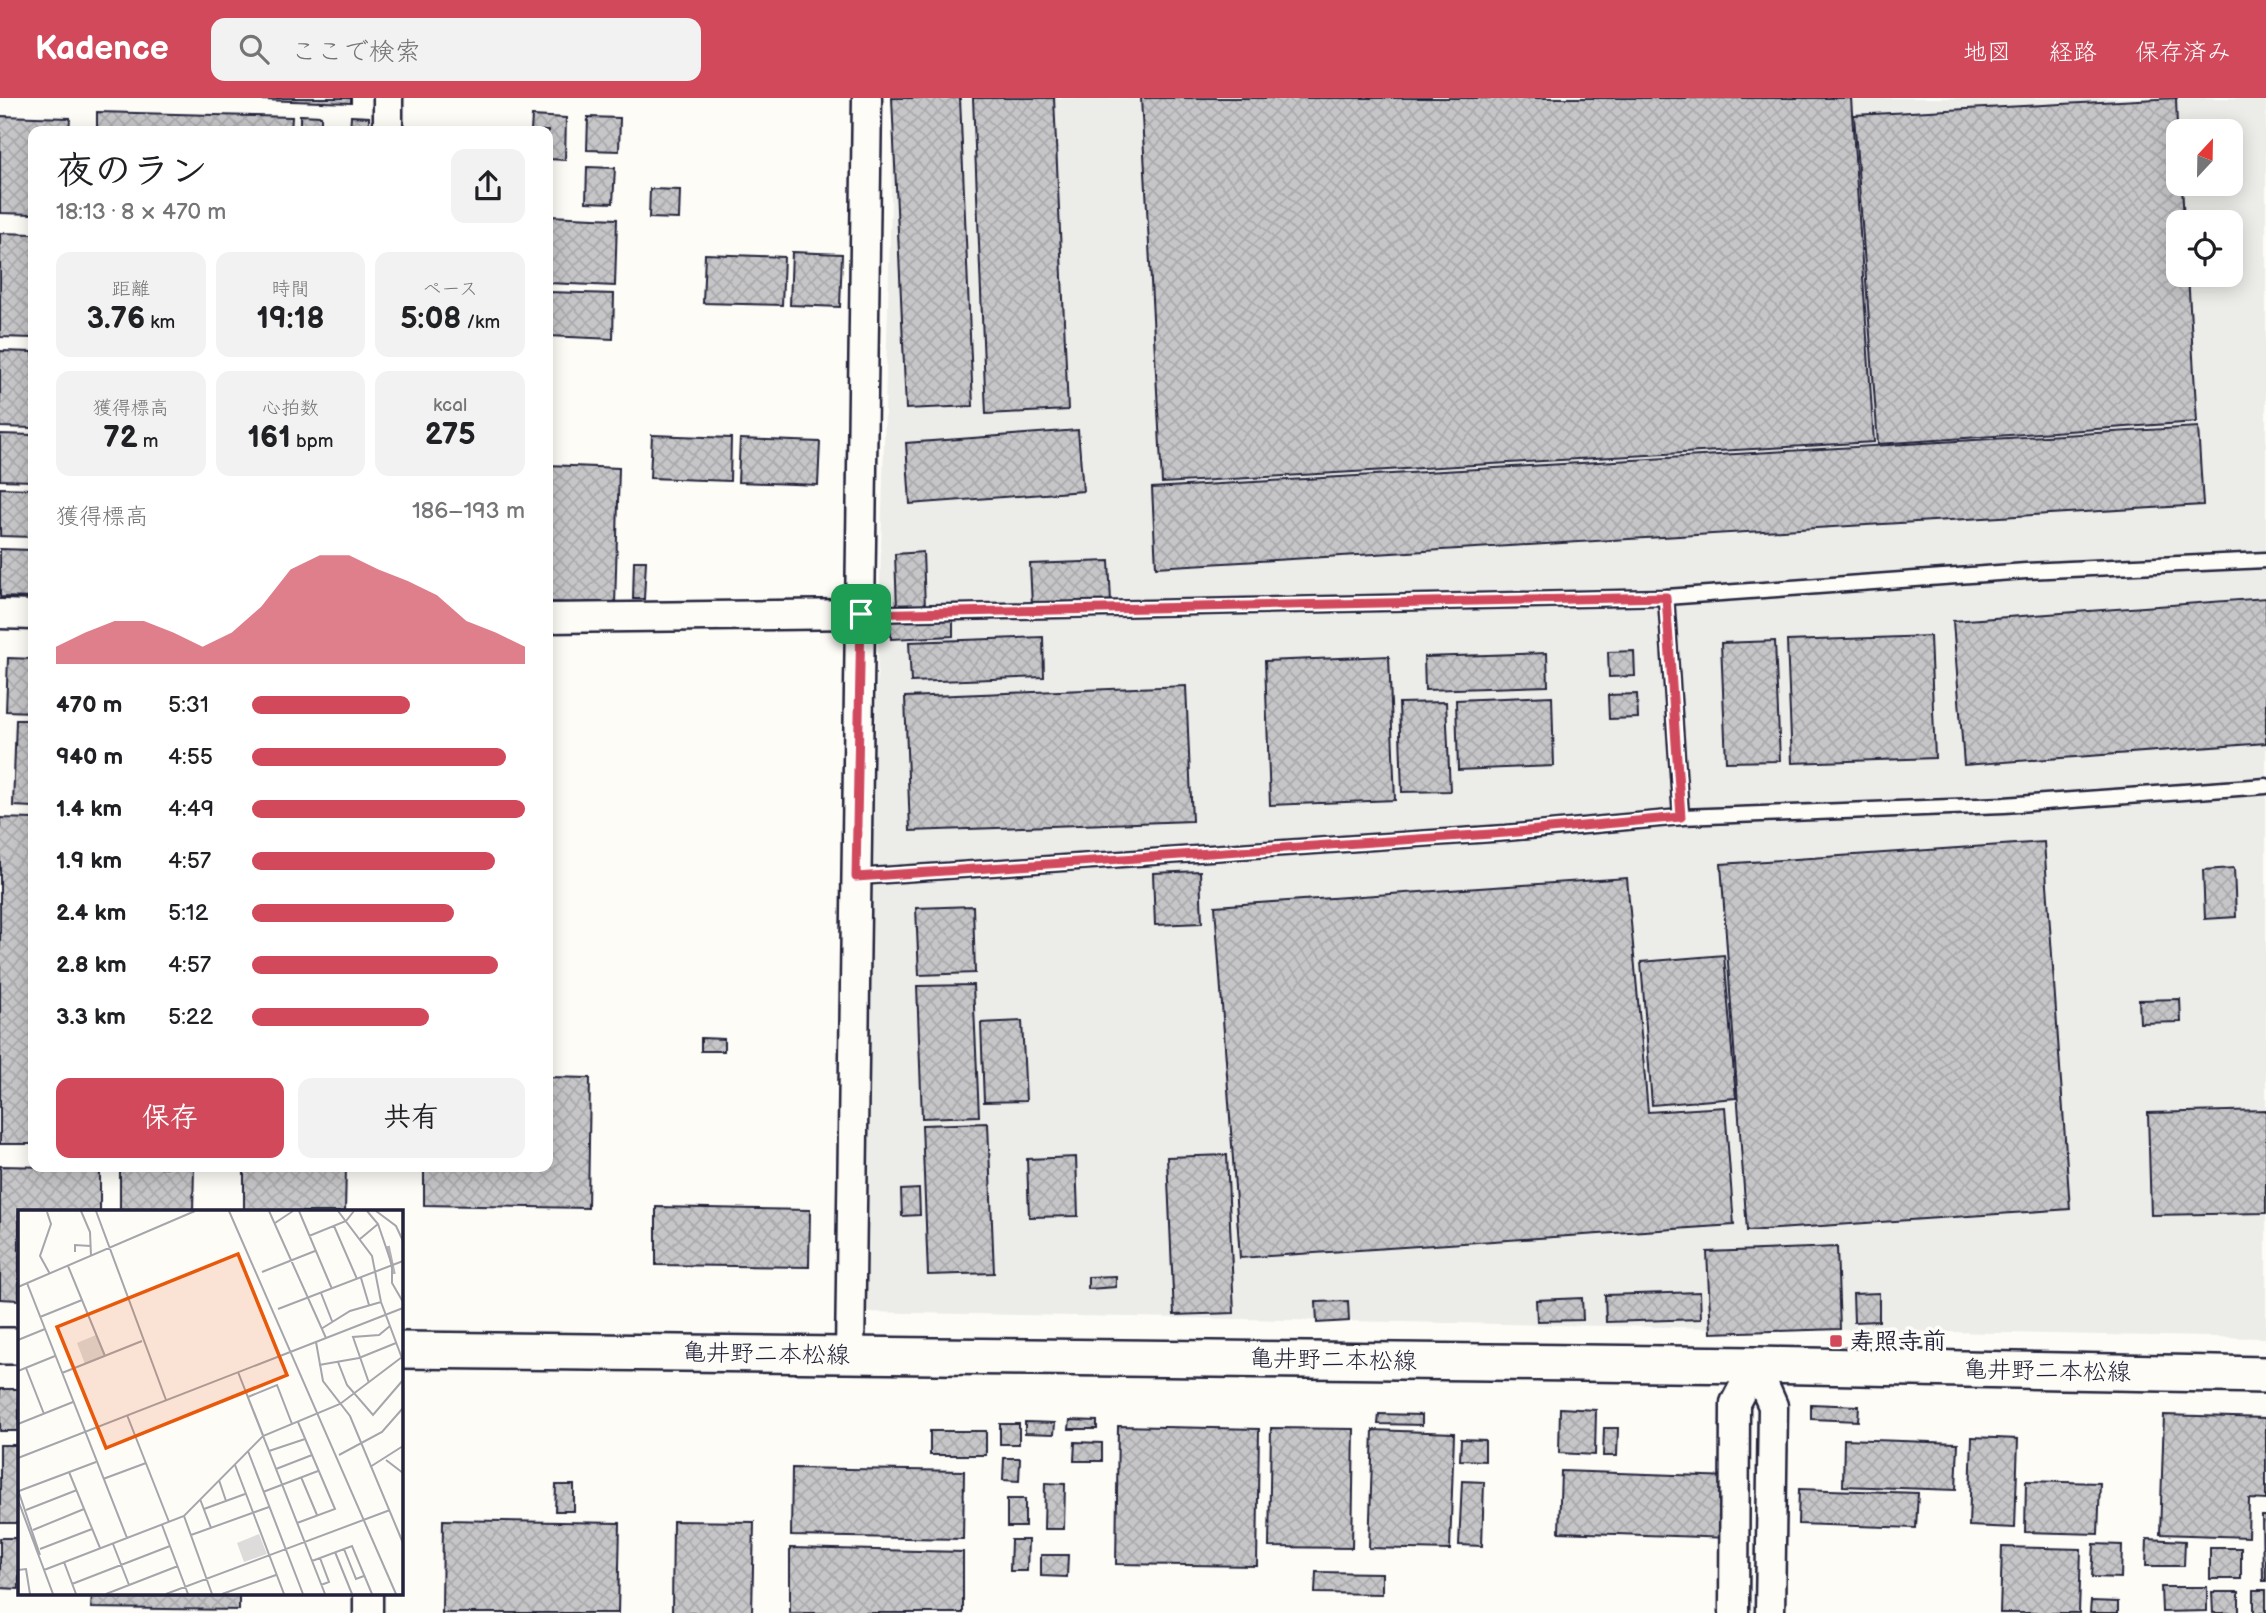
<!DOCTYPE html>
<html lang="ja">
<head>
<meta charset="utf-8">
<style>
  :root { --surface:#fff; --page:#f2f2f2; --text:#202124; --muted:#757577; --accent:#d1495b }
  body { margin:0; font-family:"Balsamiq Sans","Klee One",sans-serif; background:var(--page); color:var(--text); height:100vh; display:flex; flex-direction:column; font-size:26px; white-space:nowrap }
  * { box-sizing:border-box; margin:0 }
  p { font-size:23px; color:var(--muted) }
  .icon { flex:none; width:38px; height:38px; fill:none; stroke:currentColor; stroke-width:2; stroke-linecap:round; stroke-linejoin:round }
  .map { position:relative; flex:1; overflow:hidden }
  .side { position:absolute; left:28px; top:28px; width:525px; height:1046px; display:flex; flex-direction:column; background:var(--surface); border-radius:14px; box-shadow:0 4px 18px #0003 }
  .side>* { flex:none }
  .needle { width:46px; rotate:22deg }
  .tools { position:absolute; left:2166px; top:21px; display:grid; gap:14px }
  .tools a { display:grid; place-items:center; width:77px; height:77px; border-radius:14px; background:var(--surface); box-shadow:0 4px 18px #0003; font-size:35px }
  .pin { position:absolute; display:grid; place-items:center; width:60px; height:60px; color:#fff; margin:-30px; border-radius:14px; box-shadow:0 4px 10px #0006 }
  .round { display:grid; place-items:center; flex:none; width:74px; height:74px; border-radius:14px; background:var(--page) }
  .summary { display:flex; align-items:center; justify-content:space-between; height:119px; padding:0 28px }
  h1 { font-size:38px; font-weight:700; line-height:52px }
  .stats { display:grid; grid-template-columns:repeat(3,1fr); gap:10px; height:119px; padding:7px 28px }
  .stats div { display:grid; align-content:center; border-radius:14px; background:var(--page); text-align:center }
  .stats b { font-size:30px; font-weight:700 }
  .stats small { font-size:19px; font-weight:400 }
  .stats p { font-size:19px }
  .chart { height:196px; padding:14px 28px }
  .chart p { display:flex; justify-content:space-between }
  .chart svg { width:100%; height:126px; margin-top:7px; fill:var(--accent); opacity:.7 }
  .button { display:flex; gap:14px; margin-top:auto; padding:14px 28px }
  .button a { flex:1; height:80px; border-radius:14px; background:var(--accent); color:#fff; font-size:28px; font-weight:700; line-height:80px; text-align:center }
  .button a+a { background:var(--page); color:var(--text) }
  ul { padding:0 28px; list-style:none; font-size:23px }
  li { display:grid; grid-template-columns:112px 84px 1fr; align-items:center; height:52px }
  li i { height:18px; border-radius:9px; background:var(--accent) }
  header { display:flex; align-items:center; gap:42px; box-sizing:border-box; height:98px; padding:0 35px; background:var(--accent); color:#fff }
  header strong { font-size:33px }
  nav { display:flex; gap:38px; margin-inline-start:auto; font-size:24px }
  .search { width:490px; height:63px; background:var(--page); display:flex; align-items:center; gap:18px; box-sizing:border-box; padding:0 24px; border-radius:14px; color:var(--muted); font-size:26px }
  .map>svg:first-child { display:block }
  .built { fill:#ecece9; fill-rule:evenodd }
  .building { fill:url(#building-cross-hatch); stroke:#22223b; stroke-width:2 }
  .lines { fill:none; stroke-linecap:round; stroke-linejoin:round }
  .service-casing { stroke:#22223b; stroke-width:19 }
  .minor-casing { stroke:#22223b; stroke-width:33 }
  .tertiary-casing { stroke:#22223b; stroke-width:40 }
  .service { stroke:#fdfcf7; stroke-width:14 }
  .minor { stroke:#fdfcf7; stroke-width:28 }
  .tertiary { stroke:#fdfcf7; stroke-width:35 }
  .route-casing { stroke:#fff; stroke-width:14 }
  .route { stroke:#d1495b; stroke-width:9 }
  .poi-dot { fill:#d1495b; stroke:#fdfcf7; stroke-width:2.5 }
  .labels { text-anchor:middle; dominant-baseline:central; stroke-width:7; stroke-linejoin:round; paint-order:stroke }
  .poi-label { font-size:24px; font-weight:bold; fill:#22223b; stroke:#fdfcf7; text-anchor:start }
  .street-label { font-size:24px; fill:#22223b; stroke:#fdfcf7 }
  .inset-river { fill:none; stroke:#b2b2b7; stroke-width:3.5 }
  .inset-road { fill:none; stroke:#a5a5ac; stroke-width:2 }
  .view { fill:#e8590c; fill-opacity:0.15; stroke:#e8590c; stroke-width:3.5 }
  .inset-edge { fill:none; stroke:#22223b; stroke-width:3.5 }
</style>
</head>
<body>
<header>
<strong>Kadence</strong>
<div class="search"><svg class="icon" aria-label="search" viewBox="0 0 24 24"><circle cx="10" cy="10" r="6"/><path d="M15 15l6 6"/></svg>ここで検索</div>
<nav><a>地図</a><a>経路</a><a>保存済み</a></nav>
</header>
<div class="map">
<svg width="2266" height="1515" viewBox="0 0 2266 1515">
  <defs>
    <pattern id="building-cross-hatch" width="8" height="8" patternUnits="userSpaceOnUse" patternTransform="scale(1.75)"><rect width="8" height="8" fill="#c6c6c8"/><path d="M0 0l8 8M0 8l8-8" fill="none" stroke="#aaaaad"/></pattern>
  </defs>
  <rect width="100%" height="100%" fill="#fdfcf7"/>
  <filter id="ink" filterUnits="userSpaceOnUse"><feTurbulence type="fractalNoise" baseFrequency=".0143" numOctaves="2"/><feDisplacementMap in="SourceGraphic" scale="14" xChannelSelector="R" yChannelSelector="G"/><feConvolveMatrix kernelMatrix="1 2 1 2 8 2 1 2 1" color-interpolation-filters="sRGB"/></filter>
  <g filter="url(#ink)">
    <!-- built -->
    <path class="built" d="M894 0H2266V1240L859 1214ZM2179 33H2231V86H2179ZM2179 124H2231V177H2179Z"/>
    <!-- building -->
    <g class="building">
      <polygon points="262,0 351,0 351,5 262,2"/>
      <polygon points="892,0 960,0 973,308 906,311"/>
      <polygon points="973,0 1054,0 1068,312 986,316"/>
      <polygon points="1141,0 1851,0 1874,344 1162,385"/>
      <polygon points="2176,0 2179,86 2182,86 2184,124 2179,124 2179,177 2188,177 2197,324 1878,346 1854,17"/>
      <polygon points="97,14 292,19 291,33 97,33"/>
      <polygon points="300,17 321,18 321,29 300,28"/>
      <polygon points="0,18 70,20 69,33 33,33 33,116 0,115"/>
      <polygon points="351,18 369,19 369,33 350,33"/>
      <polygon points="532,18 566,20 565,62 548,61 548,33 531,33"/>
      <polygon points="588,19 620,20 619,53 587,52"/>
      <polygon points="587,69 615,70 613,105 586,104"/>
      <polygon points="650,91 680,92 679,121 649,120"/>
      <polygon points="548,118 617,121 615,188 548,185"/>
      <polygon points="0,135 33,136 33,240 0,239"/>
      <polygon points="792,154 842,156 840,209 790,207"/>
      <polygon points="705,156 784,159 782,207 703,205"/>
      <polygon points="548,194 614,196 613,241 548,238"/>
      <polygon points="0,253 33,254 33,330 0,329"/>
      <polygon points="2198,329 2203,407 1156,469 1152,390"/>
      <polygon points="1078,332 1083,393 910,406 906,345"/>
      <polygon points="0,336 33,337 33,383 0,382"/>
      <polygon points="652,337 731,340 730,383 650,380"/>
      <polygon points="740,341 820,344 818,387 738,384"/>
      <polygon points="548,367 619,370 615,507 548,504"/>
      <polygon points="0,390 33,391 33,439 0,438"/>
      <polygon points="0,451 33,452 33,500 0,499"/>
      <polygon points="923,454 925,510 897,511 895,456"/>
      <polygon points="634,463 646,463 644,501 633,501"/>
      <polygon points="1109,463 1111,504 1032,507 1030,466"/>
      <polygon points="2266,500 2266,645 1964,667 1953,523"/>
      <polygon points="953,516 953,538 891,541 890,518"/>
      <polygon points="1930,538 1935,660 1792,665 1787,543"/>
      <polygon points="1043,539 1044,579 911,584 909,544"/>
      <polygon points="1775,543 1780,663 1726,664 1721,545"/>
      <polygon points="1634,553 1635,578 1609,579 1608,554"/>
      <polygon points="1547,555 1548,588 1425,592 1424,559"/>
      <polygon points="1389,558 1395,702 1270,707 1265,563"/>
      <polygon points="8,560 33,561 33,614 6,613"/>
      <polygon points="1186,588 1192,723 910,733 905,599"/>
      <polygon points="1637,596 1638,620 1609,621 1608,597"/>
      <polygon points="1552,598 1554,668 1458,672 1456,602"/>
      <polygon points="1446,604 1450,693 1402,694 1399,605"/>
      <polygon points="16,622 33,622 33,709 13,708"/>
      <polygon points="0,720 33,721 33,1046 0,1046"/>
      <polygon points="2044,744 2070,1111 1747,1133 1721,766"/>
      <polygon points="2234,770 2236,819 2205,821 2203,772"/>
      <polygon points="1200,773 1202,825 1155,827 1153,775"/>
      <polygon points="1627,780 1648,1014 1725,1009 1734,1127 1240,1160 1215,808"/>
      <polygon points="973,808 975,875 919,877 916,810"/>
      <polygon points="1724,857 1736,1000 1652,1007 1641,864"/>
      <polygon points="973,887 979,1018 922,1020 917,888"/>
      <polygon points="2180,901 2181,924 2140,925 2139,902"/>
      <polygon points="1022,923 1026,1003 984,1004 981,925"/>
      <polygon points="701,940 724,941 724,953 701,953"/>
      <polygon points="548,979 590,980 588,1110 424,1107 424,1069 548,1069"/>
      <polygon points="2266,1012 2266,1115 2151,1117 2148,1015"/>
      <polygon points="988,1025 994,1175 928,1177 922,1027"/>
      <polygon points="1227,1057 1234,1215 1174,1217 1167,1059"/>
      <polygon points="1076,1059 1078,1118 1029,1119 1027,1061"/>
      <polygon points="0,1068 100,1070 100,1114 19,1114 19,1202 0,1201"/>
      <polygon points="120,1069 194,1069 193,1114 120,1114"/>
      <polygon points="244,1069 346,1069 345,1114 244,1114"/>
      <polygon points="919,1091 920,1117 902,1118 901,1092"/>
      <polygon points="656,1109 810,1112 809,1169 656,1167"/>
      <polygon points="1837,1149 1840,1231 1711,1235 1707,1154"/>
      <polygon points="1116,1178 1116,1189 1088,1191 1088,1179"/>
      <polygon points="1700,1194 1701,1221 1606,1224 1605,1197"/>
      <polygon points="1879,1195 1879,1223 1854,1224 1853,1196"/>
      <polygon points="1582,1200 1583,1222 1537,1223 1536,1202"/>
      <polygon points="1348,1203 1349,1223 1317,1225 1316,1204"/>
      <rect x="0" y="1291" width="19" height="42"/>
      <polygon points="1811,1306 1859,1308 1858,1323 1811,1321"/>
      <polygon points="1560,1310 1596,1312 1595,1357 1559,1355"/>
      <polygon points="1379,1316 1422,1317 1422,1327 1378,1326"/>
      <polygon points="2164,1317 2266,1320 2266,1402 2249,1401 2248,1439 2160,1436"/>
      <polygon points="1070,1322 1097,1323 1097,1331 1069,1331"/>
      <polygon points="1025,1324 1055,1325 1054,1336 1025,1335"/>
      <rect x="1000" y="1326" width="19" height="20"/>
      <polygon points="1118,1328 1259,1331 1257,1468 1116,1466"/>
      <polygon points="1271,1330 1354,1331 1352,1450 1269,1449"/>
      <polygon points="1604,1330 1618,1330 1617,1358 1603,1358"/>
      <polygon points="1373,1332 1454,1335 1450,1452 1369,1450"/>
      <rect x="930" y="1333" width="56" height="24"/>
      <polygon points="1972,1339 2018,1341 2015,1430 1969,1428"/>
      <polygon points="1461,1341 1485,1342 1485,1363 1460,1362"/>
      <polygon points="1844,1341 1958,1345 1956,1392 1843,1388"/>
      <polygon points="1075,1344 1102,1345 1102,1363 1074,1363"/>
      <rect x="0" y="1347" width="19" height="78"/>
      <polygon points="1004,1360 1020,1360 1019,1383 1003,1382"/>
      <polygon points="792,1370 964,1373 963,1441 791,1438"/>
      <polygon points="1561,1373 1732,1379 1730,1440 1559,1434"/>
      <polygon points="1462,1383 1484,1384 1482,1448 1459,1447"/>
      <polygon points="2026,1383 2100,1385 2098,1436 2025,1434"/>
      <polygon points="1045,1385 1065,1386 1064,1431 1044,1431"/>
      <polygon points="556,1387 574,1387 574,1413 555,1413"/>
      <polygon points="1799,1391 1918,1395 1916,1430 1798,1426"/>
      <rect x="1007" y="1401" width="18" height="28"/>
      <polygon points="2262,1418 2266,1418 2266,1483 2263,1483"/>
      <polygon points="443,1422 620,1425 618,1515 442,1515"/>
      <polygon points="673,1423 754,1424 752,1515 672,1515"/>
      <polygon points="0,1440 19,1440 19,1491 0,1490"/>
      <polygon points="2147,1441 2185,1443 2184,1468 2146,1468"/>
      <polygon points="1011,1442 1028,1442 1027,1473 1010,1473"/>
      <polygon points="2094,1446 2122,1447 2121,1480 2092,1479"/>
      <polygon points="2002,1449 2081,1451 2079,1515 2000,1515"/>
      <polygon points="790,1450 963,1454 963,1515 790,1515"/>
      <rect x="2210" y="1450" width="31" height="31"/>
      <polygon points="1041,1457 1068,1457 1067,1479 1041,1478"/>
      <polygon points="1316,1474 1382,1475 1382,1496 1315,1495"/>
      <polygon points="2161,1489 2207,1489 2207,1513 2162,1514"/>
      <rect x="2254" y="1492" width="12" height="23"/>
      <polygon points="2212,1494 2239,1494 2239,1515 2213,1515"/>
      <polygon points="92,1496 239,1496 239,1512 91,1510"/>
      <polygon points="2091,1503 2118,1504 2118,1515 2090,1515"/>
    </g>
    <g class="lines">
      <!-- service casing -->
      <g class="service-casing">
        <g id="service">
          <polyline points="1666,499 1681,719"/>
          <polyline points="861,516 1666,499 2026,473 2266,462"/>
          <polyline points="856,779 1506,735 1681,719 2004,707 2266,688"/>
        </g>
      </g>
      <!-- minor casing -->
      <g class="minor-casing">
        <g id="minor">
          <polyline points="388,33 388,0"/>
          <polyline points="0,516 33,517"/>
          <polyline points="548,520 861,516"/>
          <polyline points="850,1257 867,0"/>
          <polyline points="1755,1267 1773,1308 1770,1515"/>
          <polyline points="368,1515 368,1496"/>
          <polyline points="1734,1515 1735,1305 1755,1267"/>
        </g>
      </g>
      <!-- tertiary casing -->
      <g class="tertiary-casing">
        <g id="tertiary">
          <polyline points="0,1248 19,1248"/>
          <polyline points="401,1252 1755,1267 2266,1277"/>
        </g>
      </g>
      <!-- service -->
      <use href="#service" class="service"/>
      <!-- minor -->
      <use href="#minor" class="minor"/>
      <!-- tertiary -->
      <use href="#tertiary" class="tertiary"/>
    </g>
  </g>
  <g class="lines" filter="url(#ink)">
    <!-- route casing -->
    <g class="route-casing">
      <polygon id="route" points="1666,499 1681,719 1506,735 856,779 861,516"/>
    </g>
    <!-- route -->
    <use href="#route" class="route"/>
  </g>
  <!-- markers -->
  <rect class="poi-dot" x="1829" y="1236" width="14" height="14" rx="3.5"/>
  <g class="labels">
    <!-- poi labels -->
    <g class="poi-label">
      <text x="1850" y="1243">寿照寺前</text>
    </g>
    <!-- street labels -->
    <g class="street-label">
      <text transform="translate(766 1256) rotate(1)">亀井野二本松線</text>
      <text transform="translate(1333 1262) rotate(1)">亀井野二本松線</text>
      <text transform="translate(2047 1273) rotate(1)">亀井野二本松線</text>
    </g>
  </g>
  <!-- overview -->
  <g transform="translate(18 1112)">
    <rect width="385" height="385" fill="#fdfcf7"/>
    <path d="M78 125 87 146 67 154 59 133ZM241 324 249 344 226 352 219 333Z" fill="#dddcdb"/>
    <path class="inset-river" d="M370 36 376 64"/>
    <path class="inset-road" d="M63 1 72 22 73 46M78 1 148 190M211 1 378 384M251 1 308 128M281 1 314 79M320 1 354 46 363 92 385 151M349 1 360 14 374 55V73L385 92M358 1 378 16 385 31M29 2 33 14 22 46 32 64M257 13 275 1M316 16 339 69M291 26 328 11 336 1M342 29 360 14M57 42V35L73 36M50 56 87 146M244 62 297 41M343 68 351 95M9 73 109 328M0 77 177 1M303 83 314 111M260 99 385 51M22 107 64 90M303 119 332 101 363 92M0 130 27 119M298 132 305 171 332 206 385 333M320 152 329 175 355 205 385 170M301 155 341 148 378 133M8 158 26 204M0 161 37 146M220 162 307 384M220 162 245 225M44 163 124 131M351 173 335 127 361 125 372 116M230 187 259 175 274 214M109 205 151 312M0 214 55 192M230 241 285 384M251 241 287 229M321 245 364 222 385 198M0 248 385 98M368 250 385 263M217 255 266 384M352 257 385 236M258 259 294 245M51 262 82 338M283 267 299 305M85 269 128 253M201 270 208 291M0 280 22 345M1 281 78 252M245 282 300 261M182 289 193 318M0 290 35 384M186 299 227 284M8 300 59 280M166 306 194 384M279 313 317 299 280 212M144 315 170 384M15 320 66 299M173 325 251 297M0 331V357M95 334 111 375M22 339 74 319M326 339 338 369 346 366M317 342 334 384M302 348 311 372 303 375M294 351 334 336 354 384M46 352 58 384M0 360 8 359 12 384M26 360 166 306 245 226 322 194 384 147M54 374 152 336M88 384 160 356M148 384 372 300M204 384 258 365"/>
    <path class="view" d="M220 44 269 165 88 238 39 117Z"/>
    <rect width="385" height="385" class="inset-edge"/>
  </g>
</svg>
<div class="tools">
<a><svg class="needle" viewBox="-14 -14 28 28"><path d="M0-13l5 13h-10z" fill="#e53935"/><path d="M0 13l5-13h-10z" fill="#757577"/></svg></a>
<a><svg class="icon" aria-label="locate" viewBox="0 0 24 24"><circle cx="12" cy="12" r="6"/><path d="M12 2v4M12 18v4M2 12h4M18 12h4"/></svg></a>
</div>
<div class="pin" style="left:861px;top:516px;background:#1e9e55"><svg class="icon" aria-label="arrive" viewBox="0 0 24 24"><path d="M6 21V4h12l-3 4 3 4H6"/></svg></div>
<section class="side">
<div class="summary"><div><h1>夜のラン</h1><p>18:13 · 8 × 470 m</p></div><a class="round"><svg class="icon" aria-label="share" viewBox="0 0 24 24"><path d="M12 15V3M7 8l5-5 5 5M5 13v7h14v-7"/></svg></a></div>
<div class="stats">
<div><p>距離</p><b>3.76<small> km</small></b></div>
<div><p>時間</p><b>19:18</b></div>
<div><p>ペース</p><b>5:08<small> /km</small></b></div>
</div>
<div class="stats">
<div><p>獲得標高</p><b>72<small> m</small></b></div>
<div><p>心拍数</p><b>161<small> bpm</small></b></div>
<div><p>kcal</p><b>275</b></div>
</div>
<div class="chart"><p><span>獲得標高</span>186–193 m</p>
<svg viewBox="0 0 160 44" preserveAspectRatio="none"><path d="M0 44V38L10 33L20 29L30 29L40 33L50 38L60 33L70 24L80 11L90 6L100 6L110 11L120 15L130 20L140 29L150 33L160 38V44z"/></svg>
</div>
<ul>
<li><b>470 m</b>5:31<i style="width:58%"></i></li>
<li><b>940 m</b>4:55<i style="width:93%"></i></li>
<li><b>1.4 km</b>4:49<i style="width:100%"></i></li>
<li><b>1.9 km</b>4:57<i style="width:89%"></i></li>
<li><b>2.4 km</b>5:12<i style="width:74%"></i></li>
<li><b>2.8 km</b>4:57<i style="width:90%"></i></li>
<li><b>3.3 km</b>5:22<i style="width:65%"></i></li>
</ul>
<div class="button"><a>保存</a><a>共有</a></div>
</section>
</div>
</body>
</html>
